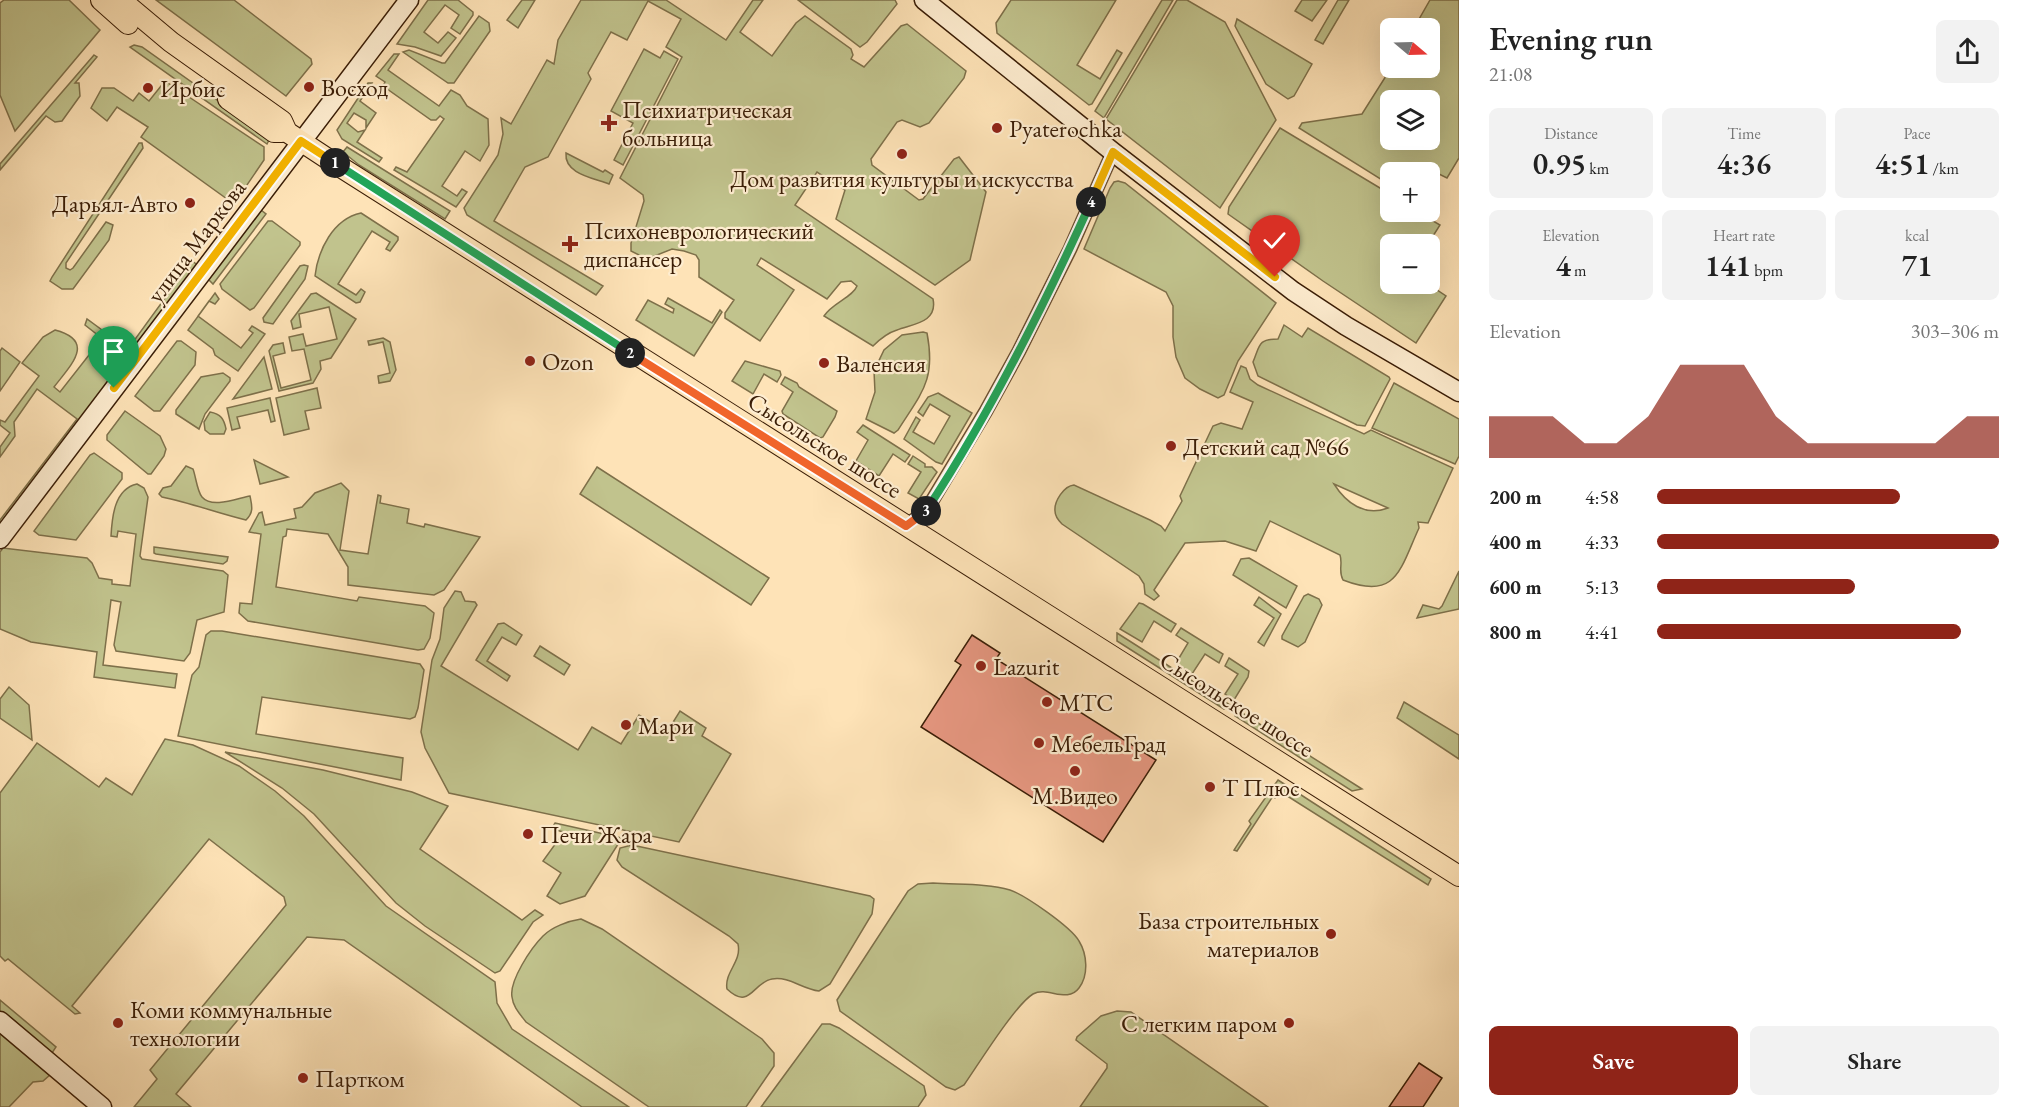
<!DOCTYPE html>
<html lang="en">
<head>
<meta charset="utf-8">
<style>
  :root { --surface:#fff; --page:#f2f2f2; --text:#222; --muted:#767676; --accent:#8f2418 }
  body { margin:0; font-family:"EB Garamond",serif; background:var(--page); color:var(--text); height:100vh; display:flex; flex-direction:column; font-size:22px; white-space:nowrap }
  * { box-sizing:border-box; margin:0 }
  p { font-size:20px; color:var(--muted) }
  .icon { flex:none; width:33px; height:33px; fill:none; stroke:currentColor; stroke-width:2; stroke-linecap:round; stroke-linejoin:round }
  .map { position:relative; flex:1; overflow:hidden }
  .panel { display:flex; flex-direction:column; background:var(--surface); width:570px }
  .panel>* { flex:none }
  .needle { width:39px; rotate:109deg }
  .fabs { position:absolute; left:1380px; top:18px; display:grid; gap:12px }
  .fabs a { display:grid; place-items:center; width:60px; height:60px; border-radius:9px; background:var(--surface); box-shadow:0 6px 24px #0002; font-size:30px }
  .pin { position:absolute; display:grid; place-items:center; width:51px; height:51px; color:#fff; margin:-62px -26px; border-radius:50% 50% 50% 0; rotate:-45deg; box-shadow:0 0 6px #0007 }
  .pin .icon { rotate:45deg }
  .km { position:absolute; width:30px; height:30px; margin:-15px; border-radius:50%; background:#222; color:#fff; font-size:16px; line-height:30px; text-align:center }
  .round { display:grid; place-items:center; flex:none; width:63px; height:63px; border-radius:9px; background:var(--page) }
  .summary { display:flex; align-items:center; justify-content:space-between; height:102px; padding:0 30px }
  h1 { font-size:33px; font-weight:600; line-height:45px }
  .stats { display:grid; grid-template-columns:repeat(3,1fr); gap:9px; height:102px; padding:6px 30px }
  .stats div { display:grid; align-content:center; border-radius:9px; background:var(--page); text-align:center }
  .stats b { font-size:30px; font-weight:600 }
  .stats small { font-size:16px; font-weight:400 }
  .stats p { font-size:16px }
  .chart { height:168px; padding:12px 30px }
  .chart p { display:flex; justify-content:space-between }
  .chart svg { width:100%; height:108px; margin-top:6px; fill:var(--accent); opacity:.7 }
  .action { display:flex; gap:12px; margin-top:auto; padding:12px 30px }
  .action a { flex:1; height:69px; border-radius:9px; background:var(--accent); color:#fff; font-size:24px; font-weight:600; line-height:69px; text-align:center }
  .action a+a { background:var(--page); color:var(--text) }
  ul { padding:0 30px; list-style:none; font-size:20px }
  li { display:grid; grid-template-columns:96px 72px 1fr; align-items:center; height:45px }
  li i { height:15px; border-radius:8px; background:var(--accent) }
  main { display:flex; flex:1; min-height:0 }
  .map>svg:first-child { display:block }
  .green { fill:#c1c38d; stroke:#7e704a; stroke-width:1.5; fill-rule:evenodd }
  .building { fill:#e89882; stroke:#3a1d06; stroke-width:1.5 }
  .lines { fill:none; stroke-linecap:round; stroke-linejoin:round }
  .street-casing { stroke:#6b4e32; stroke-width:15 }
  .secondary-casing { stroke:#3a1d06; stroke-width:21 }
  .primary-casing { stroke:#3a1d06; stroke-width:22 }
  .street { stroke:#feedd0; stroke-width:12 }
  .secondary { stroke:#feedd0; stroke-width:18 }
  .primary { stroke:#fee3b7; stroke-width:20 }
  .split-1-casing { stroke:#fff; stroke-width:12 }
  .split-2-casing { stroke:#fff; stroke-width:12 }
  .split-3-casing { stroke:#fff; stroke-width:12 }
  .split-4-casing { stroke:#fff; stroke-width:12 }
  .split-5-casing { stroke:#fff; stroke-width:12 }
  .split-1 { stroke:#f5b400; stroke-width:8 }
  .split-2 { stroke:#22a559; stroke-width:8 }
  .split-3 { stroke:#f0652b; stroke-width:8 }
  .split-4 { stroke:#22a559; stroke-width:8 }
  .split-5 { stroke:#f5b400; stroke-width:8 }
  .poi-dot { fill:#8f2418; stroke:#feedd0; stroke-width:2 }
  .labels { text-anchor:middle; dominant-baseline:central; stroke-width:4.5; stroke-linejoin:round; paint-order:stroke }
  .poi-label { font-size:24px; fill:#3a1d06; stroke:#feedd0; text-anchor:start }
  .street-label { font-size:24px; fill:#3a1d06; stroke:#feedd0 }
</style>
</head>
<body>
<main>
<div class="map">
<svg width="1459" height="1107" viewBox="0 0 1459 1107">
  <rect width="100%" height="100%" fill="#fee3b7"/>
  <filter id="stains"><feTurbulence type="fractalNoise" baseFrequency=".00333" numOctaves="4"/><feColorMatrix values="0 0 0 0 .2 0 0 0 0 .09 0 0 0 0 .02 0 0 0 .5 -.17"/></filter>
  <radialGradient id="worn" r=".72"><stop offset=".6" stop-color="#630" stop-opacity="0"/><stop offset="1" stop-color="#630" stop-opacity=".3"/></radialGradient>
  <!-- green -->
  <g class="green">
    <polygon points="4,0 69,0 100,30 15,131 0,95 0,3"/>
    <polygon points="156,0 234,0 311,59 312,64 286,96"/>
    <polygon points="428,0 458,0 473,12 473,15 460,34 451,28 459,15 445,5 424,32 438,43 448,32 456,38 441,56 415,47 397,44"/>
    <polygon points="522,0 535,0 518,28 507,20"/>
    <path d="M581 0H666L726 40 753 0H763L740 32 772 56 796 23 805 16 851 49 853 55 851 59 864 67 901 26 907 24 966 71 964 78 929 123 920 127 902 120 897 122 871 159 872 165 919 200 923 199 954 159 959 157 986 192 970 260 935 285 836 219 845 190 817 172 795 205 933 299C938 323 912 324 897 330 887 333 880 339 873 346L824 316C832 303 853 297 857 286L851 281 841 282 827 299 761 258 757 265 794 290 760 341 725 318V313L734 300 699 277V260L696 255 684 251 672 249 647 259 631 251V243L644 201 643 195 620 178 682 57 666 47 681 19 648 1 627 40 611 32 588 73 591 79 548 157 525 167 494 221 603 286 596 295 467 215 464 208 498 155 503 134 501 118 511 124 547 60 554 64 558 40Z"/>
    <polygon points="798,0 895,0 897,4 867,42 860,47"/>
    <polygon points="1011,0 1116,0 1077,65 1100,79 1117,50 1122,53 1092,104 1089,105 997,33 996,23"/>
    <polygon points="1162,0 1173,0 1104,118 1095,111"/>
    <polygon points="1177,0 1187,0 1225,22 1276,120 1220,208 1106,119"/>
    <polygon points="1302,0 1327,0 1312,21 1295,11"/>
    <polygon points="1338,0 1349,0 1323,44 1315,40"/>
    <path d="M1430 0H1459V158L1447 178 1439 174 1430 191V172H1390V185L1299 128 1302 123 1362 114 1391 68H1430V28H1414ZM1390 100H1430V140H1390Z"/>
    <polygon points="479,16 489,23 490,31 454,83 448,83 403,52 409,50 442,63 445,63"/>
    <polygon points="1237,19 1312,64 1294,96 1288,99 1266,84 1235,26"/>
    <polygon points="134,45 142,47 265,134 269,140 267,144 130,47"/>
    <polygon points="644,49 660,58 664,51 678,59 623,165 614,160 633,123 611,111"/>
    <polygon points="394,54 399,54 388,70 439,106 451,90 460,95 467,106 488,119 489,145 480,161 465,151 442,186 457,196 462,189 467,192 456,207 394,170 396,167 407,172 444,119 440,116 436,120 431,120 383,86 385,82 376,76"/>
    <polygon points="94,55 97,57 75,83 79,83 80,96 62,121 55,122 46,116 0,170 0,164"/>
    <polygon points="165,81 264,147 264,160 234,204 141,137 148,127 117,107 107,121 91,108 102,88 114,88 133,101 139,93 149,101"/>
    <polygon points="368,83 372,83 360,101 376,113 366,128 366,120 354,113 347,123 358,132 365,130 357,142 382,158 379,162 342,139 337,130"/>
    <polygon points="1280,128 1390,194 1390,212 1418,212 1440,225 1428,244 1390,244 1390,284 1428,284 1446,296 1416,343 1323,281 1228,214 1229,207"/>
    <polygon points="139,143 142,143 143,148 66,263 66,268 70,270 73,268 106,222 113,225 109,240 73,289 62,289 50,281 52,277"/>
    <polygon points="347,147 450,211 445,219 359,165 343,152"/>
    <path d="M566 153 603 172 605 170 613 175 609 184C594 178 564 174 566 153Z"/>
    <polygon points="1118,181 1125,183 1276,303 1238,361 1224,395 1218,398 1200,389 1185,378 1176,357 1173,337 1173,306 1166,292 1084,249 1110,188 1114,182"/>
    <polygon points="261,210 266,214 213,284 208,279"/>
    <path d="M361 213 398 237V240L390 251 386 249 390 242 372 231 338 284 356 295 361 289 365 292 360 302 356 303 315 276C318 250 333 219 361 213Z"/>
    <polygon points="268,221 272,221 300,242 300,245 254,308 250,310 222,289 220,284"/>
    <polygon points="192,261 199,266 131,355 122,354 85,325 87,319 128,349"/>
    <polygon points="304,265 308,266 305,279 273,324 264,322 263,318 300,266"/>
    <polygon points="215,293 219,299 215,304 209,301 198,316 241,348 253,333 249,330 252,326 265,334 238,371 215,355 213,349 188,330"/>
    <polygon points="316,293 356,319 331,358 320,361 321,369 313,383 279,391 269,351 273,345 283,343 285,353 273,356 281,388 311,380 304,349 292,351 289,337 303,334 306,346 337,339 329,307 299,314 301,327 293,329 291,321 311,294"/>
    <polygon points="668,298 712,323 720,310 722,312 694,356 636,320 648,300 673,313 674,309 665,304"/>
    <path d="M1284 325 1302 337 1308 328 1389 377 1390 379 1365 426 1357 425 1258 376 1253 362C1260 345 1258 339 1278 339Z"/>
    <path d="M55 330C97 341 70 366 54 387L60 392 89 355 116 372 0 524V520L77 419 37 389 14 422 15 436 0 457V447L10 433 0 425V420L5 422 39 376 22 363 43 337Z"/>
    <path d="M923 332 927 333C936 380 922 392 898 430L894 433 866 419 875 392 874 371 884 350 902 335Z"/>
    <polygon points="383,338 390,342 396,370 390,381 379,383 378,376 390,373 383,342 369,345 368,341"/>
    <polygon points="177,341 181,341 196,352 195,365 160,411 154,411 135,396"/>
    <polygon points="2,348 20,362 0,391 0,351"/>
    <polygon points="264,357 272,389 233,399"/>
    <polygon points="745,361 780,371 781,375 777,382 764,374 753,394 732,381"/>
    <path d="M1241 366 1246 368 1250 379 1258 385 1364 434 1371 430 1453 468 1428 523 1418 522 1419 528C1400 569 1397 601 1343 580 1338 571 1343 564 1340 555L1270 521 1256 551 1225 541 1185 543 1154 590 1159 596 1154 600 1145 594 1144 584 1139 576 1062 524C1059 521 1055 517 1055 511 1054 501 1064 486 1074 485L1150 520 1161 526 1165 531 1182 501 1180 496 1213 426 1221 423 1242 429 1253 402 1230 392ZM1334 484 1388 508C1365 517 1346 503 1334 484Z"/>
    <polygon points="223,373 230,378 230,381 205,414 199,429 176,414 176,410 201,377"/>
    <polygon points="785,377 797,383 799,387 837,411 835,417 823,437 820,438 783,414 782,411 793,392 781,384"/>
    <polygon points="1394,383 1459,419 1459,456 1455,464 1372,428"/>
    <polygon points="317,388 321,408 305,411 309,429 284,435 276,398"/>
    <polygon points="938,393 972,413 942,464 936,462 904,439 916,417 920,420 913,432 934,444 950,416 930,404 923,416 918,412 928,397"/>
    <polygon points="270,398 275,421 271,422 268,410 237,417 240,428 232,430 227,408"/>
    <polygon points="125,411 160,436 166,449 164,456 151,474 148,474 107,440 107,435"/>
    <path d="M210 412C221 414 224 419 226 429L224 434H210L205 430 204 422Z"/>
    <polygon points="863,425 910,455 905,462 893,454 879,476 856,461 868,440 857,432"/>
    <polygon points="94,453 122,473 122,479 76,540 39,535 34,531 90,455"/>
    <polygon points="913,456 925,464 925,467 932,467 937,472 919,499 908,493 921,472 908,464"/>
    <polygon points="254,460 288,477 260,484"/>
    <path d="M186 466 193 469C196 477 197 491 202 497 212 509 238 498 250 496 252 506 254 512 246 520 217 513 191 503 162 497L159 494 163 488 171 486Z"/>
    <polygon points="597,467 769,578 751,605 580,494"/>
    <polygon points="341,483 349,491 340,550 368,554 378,495 381,496 380,503 409,509 407,523 424,527 425,524 480,537 444,590 434,595 348,585 348,567 328,534 287,529 286,536 283,537 276,587 357,601 359,597 425,606 434,613 430,638 424,649 418,650 248,621 239,613 240,603 252,604 261,534 249,532 259,513 262,512 265,525 296,518 294,509 302,507 315,493"/>
    <path d="M137 484 144 488 148 497 140 556 142 559 223 571 228 575 224 612 197 620 190 653 184 661 116 651 114 645 121 602 111 600 103 665 177 674 175 688 94 677 97 652 31 642 0 629V552L3 548 87 558 92 563 99 578 112 580V584L130 586 136 534 118 531 117 537 111 536C112 518 114 489 137 484Z"/>
    <polygon points="154,547 228,557 227,561 223,564 156,554 154,553"/>
    <polygon points="1249,558 1297,586 1286,608 1233,575 1241,559"/>
    <polygon points="1459,571 1459,609 1417,618 1423,605 1439,609 1442,606"/>
    <polygon points="455,591 461,592 465,601 475,602 477,605 441,666 578,750 592,727 621,744 639,715 667,732 680,711 706,728 702,736 731,754 679,842 449,793 425,748 421,732 432,660 440,639 444,608"/>
    <polygon points="1308,594 1319,599 1322,605 1305,642 1298,647 1282,639 1282,636 1304,596"/>
    <polygon points="1259,597 1281,614 1264,646 1258,642 1274,618 1254,605"/>
    <polygon points="1139,603 1143,604 1176,624 1171,632 1154,621 1142,642 1120,629"/>
    <polygon points="504,623 522,635 516,645 502,637 487,661 510,676 507,681 476,660 498,624"/>
    <polygon points="1181,628 1223,654 1219,663 1205,654 1192,674 1176,663 1188,643 1176,635"/>
    <polygon points="211,631 222,631 420,664 424,670 418,708 415,717 410,719 262,697 256,734 403,758 401,780 178,736 192,675 199,667 206,635"/>
    <polygon points="1117,633 1230,705 1224,709 1117,641"/>
    <polygon points="540,646 570,665 564,675 534,656"/>
    <polygon points="1229,658 1249,671 1248,677 1234,700 1225,694 1238,674 1225,666"/>
    <polygon points="9,687 29,705 32,740 0,718 0,699"/>
    <polygon points="1404,702 1459,735 1459,759 1397,718"/>
    <polygon points="1236,709 1362,789 1352,791 1235,716"/>
    <polygon points="165,739 193,745 239,766 275,791 304,816 386,906 495,982 497,1003 512,1029 629,1107 582,1107 344,940 307,937 176,1094 191,1107 134,1107 157,1079 150,1070 286,905 284,897 209,839 72,1006 80,1013 75,1014 8,959 5,961 0,956 0,793 37,743 99,787 106,778 132,795"/>
    <polygon points="225,752 323,770 412,792 448,806 420,849 522,920 535,910 543,915 533,922 500,971 495,973 425,926 396,903 314,814 282,788"/>
    <polygon points="1278,780 1431,879 1428,885 1281,792 1275,798 1273,796 1237,851 1234,850 1251,824 1249,821"/>
    <polygon points="555,823 622,838 585,896 560,904 547,896 561,873 543,861 564,832 551,829"/>
    <path d="M632 845 870 896 874 899 872 914 830 984 819 991C802 989 789 976 772 979 753 982 750 1011 727 989 724 972 742 962 738 944L729 936 622 867 617 860 620 848Z"/>
    <path d="M933 883C957 885 986 883 1010 890 1025 895 1071 927 1079 941 1087 954 1089 975 1079 988 1067 1004 1048 986 1033 994 1015 1005 978 1065 964 1085L955 1090 946 1087 840 1011 837 1000 908 891 918 884Z"/>
    <path d="M581 919 602 929 762 1039 774 1053V1066L746 1107H649L526 1022C520 1014 513 1007 512 997 509 981 531 948 543 936 552 927 568 921 581 919Z"/>
    <polygon points="0,1000 56,1047 52,1053 0,1013"/>
    <polygon points="1117,1011 1131,1012 1268,1107 1080,1107 1107,1068 1107,1064 1076,1040 1077,1037 1101,1016"/>
    <polygon points="822,1024 830,1024 839,1028 924,1086 926,1095 918,1107 761,1107"/>
    <polygon points="0,1031 51,1074 43,1081 33,1082 9,1107 0,1107"/>
  </g>
  <!-- building -->
  <g class="building">
    <polygon points="972,635 1000,653 996,659 1156,760 1103,842 921,727 961,665 955,661"/>
    <polygon points="1419,1063 1442,1078 1423,1107 1389,1107"/>
  </g>
  <g class="lines">
    <!-- street casing -->
    <g class="street-casing">
      <polyline id="street" points="906,526 926,511 986,411 1019,351 1070,249 1113,152"/>
    </g>
    <!-- secondary casing -->
    <g class="secondary-casing">
      <g id="secondary">
        <polyline points="924,0 1113,152 1293,291 1346,326 1459,392"/>
        <polyline points="0,539 409,0"/>
        <polyline points="0,1021 102,1107"/>
      </g>
    </g>
    <!-- primary casing -->
    <g class="primary-casing">
      <g id="primary">
        <polyline points="101,0 128,24"/>
        <polyline points="121,0 171,42 282,121 287,132 328,159 1459,876"/>
        <polyline points="228,99 274,132 282,132"/>
      </g>
    </g>
    <!-- street -->
    <use href="#street" class="street"/>
    <!-- secondary -->
    <use href="#secondary" class="secondary"/>
    <!-- primary -->
    <use href="#primary" class="primary"/>
  </g>
  <g class="lines">
    <!-- split-1 casing -->
    <g class="split-1-casing">
      <polyline id="split-1" points="114,388 301,141 335,163"/>
    </g>
    <!-- split-2 casing -->
    <g class="split-2-casing">
      <polyline id="split-2" points="335,163 630,353"/>
    </g>
    <!-- split-3 casing -->
    <g class="split-3-casing">
      <polyline id="split-3" points="630,353 906,526 926,511"/>
    </g>
    <!-- split-4 casing -->
    <g class="split-4-casing">
      <path id="split-4" d="M926 511C990 414 1043 308 1091 202"/>
    </g>
    <!-- split-5 casing -->
    <g class="split-5-casing">
      <polyline id="split-5" points="1091,202 1113,152 1275,277"/>
    </g>
    <!-- split-1 -->
    <use href="#split-1" class="split-1"/>
    <!-- split-2 -->
    <use href="#split-2" class="split-2"/>
    <!-- split-3 -->
    <use href="#split-3" class="split-3"/>
    <!-- split-4 -->
    <use href="#split-4" class="split-4"/>
    <!-- split-5 -->
    <use href="#split-5" class="split-5"/>
  </g>
  <!-- markers -->
  <g class="poi-dot">
    <circle cx="309" cy="87" r="6"/>
    <circle cx="148" cy="88" r="6"/>
    <path d="M606 114h6v6h6v6h-6v6h-6v-6h-6v-6h6z"/>
    <circle cx="997" cy="128" r="6"/>
    <circle cx="902" cy="154" r="6"/>
    <circle cx="190" cy="203" r="6"/>
    <path d="M567 235h6v6h6v6h-6v6h-6v-6h-6v-6h6z"/>
    <circle cx="530" cy="361" r="6"/>
    <circle cx="824" cy="363" r="6"/>
    <circle cx="1171" cy="446" r="6"/>
    <circle cx="981" cy="666" r="6"/>
    <circle cx="1047" cy="702" r="6"/>
    <circle cx="626" cy="725" r="6"/>
    <circle cx="1039" cy="743" r="6"/>
    <circle cx="1075" cy="771" r="6"/>
    <circle cx="1210" cy="787" r="6"/>
    <circle cx="528" cy="834" r="6"/>
    <circle cx="1331" cy="934" r="6"/>
    <circle cx="118" cy="1023" r="6"/>
    <circle cx="1289" cy="1023" r="6"/>
    <circle cx="303" cy="1078" r="6"/>
  </g>
  <g class="labels">
    <!-- poi labels -->
    <g class="poi-label">
      <text x="321" y="87">Восход</text>
      <text x="160" y="88">Ирбис</text>
      <text x="622" y="109">Психиатрическая<tspan x="622" dy="28">больница</tspan></text>
      <text x="1009" y="128">Pyaterochka</text>
      <text x="902" y="178" text-anchor="middle">Дом развития культуры и искусства</text>
      <text x="178" y="203" text-anchor="end">Дарьял-Авто</text>
      <text x="584" y="230">Психоневрологический<tspan x="584" dy="28">диспансер</tspan></text>
      <text x="542" y="361">Ozon</text>
      <text x="836" y="363">Валенсия</text>
      <text x="1183" y="446">Детский сад №66</text>
      <text x="993" y="666">Lazurit</text>
      <text x="1059" y="702">МТС</text>
      <text x="638" y="725">Мари</text>
      <text x="1051" y="743">МебельГрад</text>
      <text x="1222" y="787">Т Плюс</text>
      <text x="1075" y="795" text-anchor="middle">М.Видео</text>
      <text x="540" y="834">Печи Жара</text>
      <text x="1319" y="920" text-anchor="end">База строительных<tspan x="1319" dy="28">материалов</tspan></text>
      <text x="130" y="1009">Коми коммунальные<tspan x="130" dy="28">технологии</tspan></text>
      <text x="1277" y="1023" text-anchor="end">С легким паром</text>
      <text x="315" y="1078">Партком</text>
    </g>
    <!-- street labels -->
    <g class="street-label">
      <text transform="translate(196 241) rotate(-53)">улица Маркова</text>
      <text transform="translate(825 445) rotate(32)">Сысольское шоссе</text>
      <text transform="translate(1237 704) rotate(32)">Сысольское шоссе</text>
    </g>
  </g>
  <rect width="100%" height="100%" filter="url(#stains)"/>
  <rect width="100%" height="100%" fill="url(#worn)"/>
</svg>
<div class="fabs">
<a><svg class="needle" viewBox="-14 -14 28 28"><path d="M0-13l5 13h-10z" fill="#e53935"/><path d="M0 13l5-13h-10z" fill="#767676"/></svg></a>
<a><svg class="icon" aria-label="layers" viewBox="0 0 24 24"><path d="M12 4l9 5-9 5-9-5zM3 14l9 5 9-5"/></svg></a>
<a>+</a>
<a>−</a>
</div>
<div class="pin" style="left:114px;top:388px;background:#1e9e55"><svg class="icon" aria-label="arrive" viewBox="0 0 24 24"><path d="M6 21V4h12l-3 4 3 4H6"/></svg></div>
<div class="pin" style="left:1275px;top:277px;background:#d93025"><svg class="icon" aria-label="check" viewBox="0 0 24 24"><path d="M5 12l5 5 9-10"/></svg></div>
<b class="km" style="left:335px;top:163px">1</b>
<b class="km" style="left:630px;top:353px">2</b>
<b class="km" style="left:926px;top:511px">3</b>
<b class="km" style="left:1091px;top:202px">4</b>
</div>
<section class="panel">
<div class="summary"><div><h1>Evening run</h1><p>21:08</p></div><a class="round"><svg class="icon" aria-label="share" viewBox="0 0 24 24"><path d="M12 15V3M7 8l5-5 5 5M5 13v7h14v-7"/></svg></a></div>
<div class="stats">
<div><p>Distance</p><b>0.95<small> km</small></b></div>
<div><p>Time</p><b>4:36</b></div>
<div><p>Pace</p><b>4:51<small> /km</small></b></div>
</div>
<div class="stats">
<div><p>Elevation</p><b>4<small> m</small></b></div>
<div><p>Heart rate</p><b>141<small> bpm</small></b></div>
<div><p>kcal</p><b>71</b></div>
</div>
<div class="chart"><p><span>Elevation</span>303–306 m</p>
<svg viewBox="0 0 160 44" preserveAspectRatio="none"><path d="M0 44V27L10 27L20 27L30 38L40 38L50 27L60 6L70 6L80 6L90 27L100 38L110 38L120 38L130 38L140 38L150 27L160 27V44z"/></svg>
</div>
<ul>
<li><b>200 m</b>4:58<i style="width:71%"></i></li>
<li><b>400 m</b>4:33<i style="width:100%"></i></li>
<li><b>600 m</b>5:13<i style="width:58%"></i></li>
<li><b>800 m</b>4:41<i style="width:89%"></i></li>
</ul>
<div class="action"><a>Save</a><a>Share</a></div>
</section>
</main>
</body>
</html>
